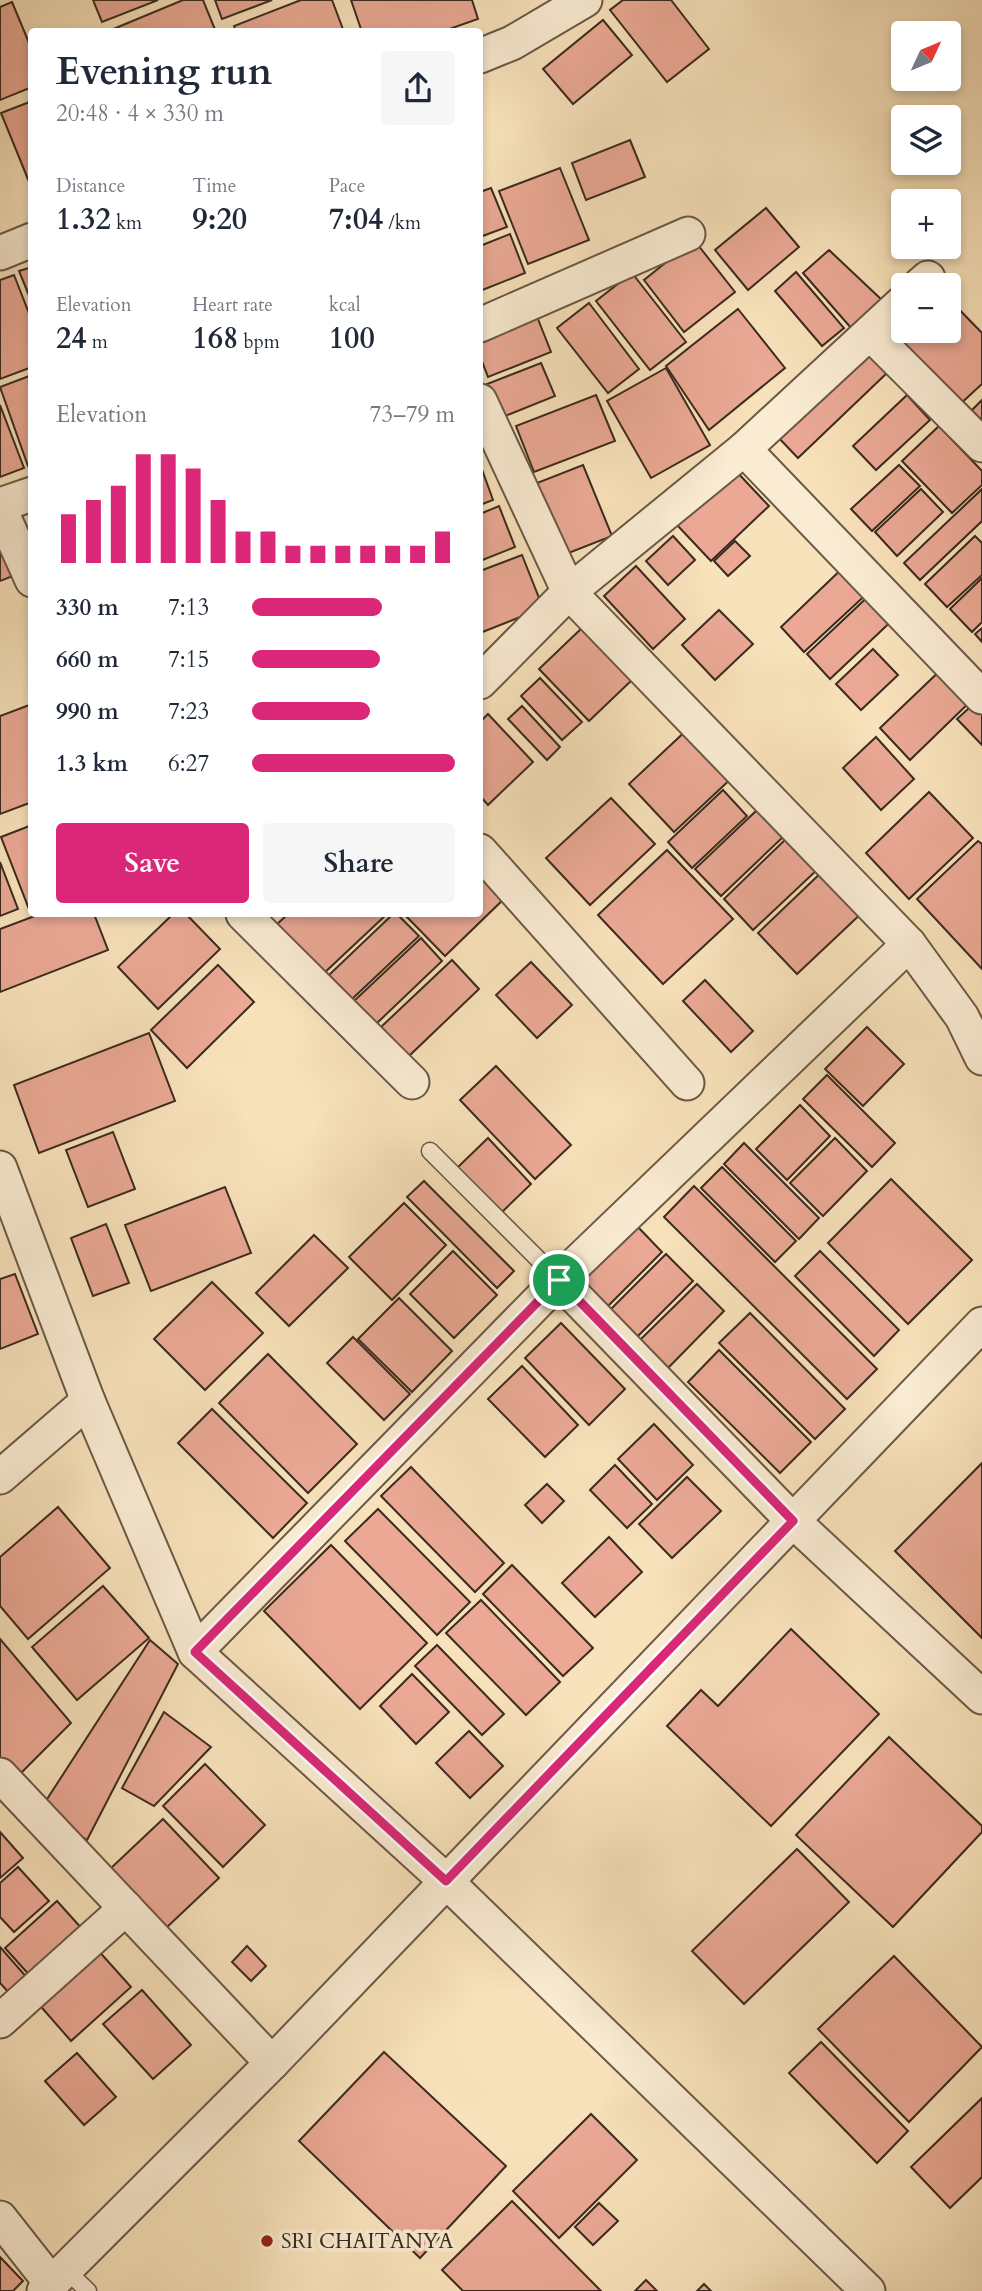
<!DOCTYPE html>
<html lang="en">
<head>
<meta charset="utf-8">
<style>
  :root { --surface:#fff; --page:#f6f6f7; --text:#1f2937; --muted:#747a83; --accent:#db2777 }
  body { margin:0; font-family:Cardo,serif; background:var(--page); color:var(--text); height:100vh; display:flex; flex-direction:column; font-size:26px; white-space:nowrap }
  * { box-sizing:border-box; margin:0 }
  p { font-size:23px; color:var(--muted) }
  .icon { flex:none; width:38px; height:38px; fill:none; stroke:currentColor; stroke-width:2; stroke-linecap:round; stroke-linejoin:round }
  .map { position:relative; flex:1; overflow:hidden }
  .side { position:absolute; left:28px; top:28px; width:455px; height:889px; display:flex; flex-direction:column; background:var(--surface); border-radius:7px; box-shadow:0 4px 10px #0003 }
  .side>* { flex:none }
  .needle { width:46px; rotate:46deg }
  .controls { position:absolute; left:891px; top:21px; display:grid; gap:14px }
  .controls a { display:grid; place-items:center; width:70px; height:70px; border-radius:7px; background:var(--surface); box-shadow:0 4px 10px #0003; font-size:35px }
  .pin { position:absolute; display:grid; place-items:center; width:60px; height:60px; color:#fff; margin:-30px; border:4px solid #fff; border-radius:50%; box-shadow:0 2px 7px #0007 }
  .round { display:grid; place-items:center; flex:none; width:74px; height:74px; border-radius:7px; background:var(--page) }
  .headline { display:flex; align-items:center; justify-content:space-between; height:119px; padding:0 28px }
  h1 { font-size:38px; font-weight:600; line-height:52px }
  .stats { display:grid; grid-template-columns:repeat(3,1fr); gap:10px; height:119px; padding:7px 28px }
  .stats div { display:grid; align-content:center }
  .stats b { font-size:30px; font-weight:600 }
  .stats small { font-size:19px; font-weight:400 }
  .stats p { font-size:19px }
  .chart { height:196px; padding:14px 28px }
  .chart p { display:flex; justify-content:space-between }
  .chart svg { width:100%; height:126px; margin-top:7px; stroke:var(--accent); stroke-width:6 }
  .button { display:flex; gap:14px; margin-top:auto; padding:14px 28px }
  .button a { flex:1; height:80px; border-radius:7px; background:var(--accent); color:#fff; font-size:28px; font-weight:600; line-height:80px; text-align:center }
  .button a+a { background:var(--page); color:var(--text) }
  ul { padding:0 28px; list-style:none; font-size:23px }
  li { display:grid; grid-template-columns:112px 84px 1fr; align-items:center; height:52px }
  li i { height:18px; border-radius:9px; background:var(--accent) }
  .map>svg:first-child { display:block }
  .building { fill:#eba995; stroke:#3b2a1e; stroke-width:2 }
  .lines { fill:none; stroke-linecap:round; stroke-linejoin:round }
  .service-casing { stroke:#6a5845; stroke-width:19 }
  .minor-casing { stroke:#6a5845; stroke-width:37 }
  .service { stroke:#faecd3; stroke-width:16 }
  .minor { stroke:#faecd3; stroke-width:33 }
  .route-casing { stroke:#fff; stroke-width:14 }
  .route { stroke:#db2777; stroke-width:9 }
  .poi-dot { fill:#8f2418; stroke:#faecd3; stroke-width:2.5 }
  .labels { text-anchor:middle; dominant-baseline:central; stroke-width:7; stroke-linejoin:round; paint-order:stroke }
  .poi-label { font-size:21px; fill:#3b2a1e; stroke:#faecd3; text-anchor:start }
</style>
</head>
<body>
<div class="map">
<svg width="982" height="2291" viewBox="0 0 982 2291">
  <rect width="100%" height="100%" fill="#f8e2bb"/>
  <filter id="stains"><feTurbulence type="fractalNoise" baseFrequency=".00286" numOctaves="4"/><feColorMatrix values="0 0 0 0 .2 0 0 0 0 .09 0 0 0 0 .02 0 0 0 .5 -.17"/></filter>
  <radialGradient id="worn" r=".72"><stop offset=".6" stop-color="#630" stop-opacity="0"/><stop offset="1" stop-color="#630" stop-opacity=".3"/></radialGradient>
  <!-- building -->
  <g class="building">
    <polygon points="93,0 158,0 102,22"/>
    <polygon points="183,0 203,0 216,32 106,32"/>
    <polygon points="215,0 272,0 222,19"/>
    <polygon points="301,0 332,0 344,32 236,32 234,26"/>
    <polygon points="351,0 472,0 478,19 441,32 362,32"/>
    <polygon points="623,0 671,0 709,49 667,82 610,10"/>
    <polygon points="12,2 32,50 32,87 0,100 0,7"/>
    <polygon points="603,20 632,55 573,104 543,69"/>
    <polygon points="32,101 32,189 1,113"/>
    <polygon points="630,140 645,177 586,200 572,163"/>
    <polygon points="560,168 589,240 528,264 499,191"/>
    <polygon points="491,188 507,227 480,237 480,192"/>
    <polygon points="766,208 799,247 748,290 715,250"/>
    <polygon points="510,234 525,273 480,291 480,246"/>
    <polygon points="694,240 735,292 684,332 644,280"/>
    <polygon points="829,250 883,301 852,329 803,273"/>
    <polygon points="32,267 32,303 19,271"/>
    <polygon points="796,272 844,328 822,346 775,291"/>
    <polygon points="632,273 686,342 650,370 596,301"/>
    <polygon points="14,275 32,321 32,367 0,379 0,280"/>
    <polygon points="948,298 982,333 982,384 957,407 885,331 903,314 903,331 948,331"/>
    <polygon points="589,303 639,369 608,393 557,328"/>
    <polygon points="738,309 785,368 709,430 666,366"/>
    <polygon points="536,314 551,352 488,377 480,356 480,337"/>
    <polygon points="863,348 887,373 798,458 774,433"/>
    <polygon points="541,363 555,396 500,418 487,384"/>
    <polygon points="666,368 710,445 651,478 607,401"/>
    <polygon points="32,375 32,465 28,466 0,387"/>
    <polygon points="596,395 615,441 534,472 516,426"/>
    <polygon points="907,395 930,420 876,470 853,446"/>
    <polygon points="982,400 982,435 965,417"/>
    <polygon points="0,405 24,468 0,477"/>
    <polygon points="939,426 982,471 982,485 952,513 902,461"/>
    <polygon points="480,464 493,500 480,505"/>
    <polygon points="583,465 612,536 566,554 537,483"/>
    <polygon points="899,465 920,486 872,531 851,509"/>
    <polygon points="735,470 769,506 711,561 677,525"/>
    <polygon points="921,489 943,512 897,556 875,532"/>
    <polygon points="982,489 982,521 920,580 904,563"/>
    <polygon points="499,506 515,547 480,561 480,514"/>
    <polygon points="673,536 695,560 668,585 646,561"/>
    <polygon points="975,536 982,543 982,575 947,607 925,584"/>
    <polygon points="735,541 750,556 728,576 714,561"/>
    <polygon points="0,542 13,576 0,581"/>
    <polygon points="522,555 543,608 480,633 480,571"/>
    <polygon points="848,563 872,589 804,652 781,627"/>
    <polygon points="636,566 685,619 653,649 604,596"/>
    <polygon points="982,578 982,622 972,632 950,609"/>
    <polygon points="875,590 899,614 830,679 807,654"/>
    <polygon points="719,610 753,644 715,680 682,645"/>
    <polygon points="584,626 633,679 589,721 539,669"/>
    <polygon points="982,628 982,642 975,634"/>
    <polygon points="873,649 898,675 861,710 836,684"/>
    <polygon points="946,665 976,696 910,760 880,728"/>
    <polygon points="540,678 582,722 562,740 521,696"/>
    <polygon points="980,698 982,700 982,745 957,719"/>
    <polygon points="32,704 32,802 0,814 0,716"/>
    <polygon points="522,706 560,747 547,760 508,719"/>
    <polygon points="488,714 533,762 488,805 480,796 480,722"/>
    <polygon points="690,727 735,775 674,832 629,784"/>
    <polygon points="876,737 914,779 881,810 843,768"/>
    <polygon points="723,790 747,816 692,868 668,842"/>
    <polygon points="929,792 973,838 909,899 866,853"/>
    <polygon points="611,798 655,844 590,905 546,858"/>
    <polygon points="757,810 783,837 721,896 695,869"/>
    <polygon points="32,825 32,908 29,909 1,837"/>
    <polygon points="789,836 819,868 753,930 724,899"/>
    <polygon points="978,841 982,844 982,969 917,899"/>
    <polygon points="667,850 733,919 663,984 598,915"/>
    <polygon points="480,861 510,893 445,956 404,914 480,914"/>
    <polygon points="0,862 18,909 0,916"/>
    <polygon points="826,868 866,909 797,974 758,933"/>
    <polygon points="40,914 94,914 108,950 0,992 0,929"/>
    <polygon points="173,914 186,914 220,949 158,1009 118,967"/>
    <polygon points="288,914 387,914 322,975 275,926"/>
    <polygon points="393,914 397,914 419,936 352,999 329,975"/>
    <polygon points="421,938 442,961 376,1024 354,1001"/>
    <polygon points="452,960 479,989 409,1056 381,1027"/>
    <polygon points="531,962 572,1005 537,1038 496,995"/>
    <polygon points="218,965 254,1002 187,1068 151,1030"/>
    <polygon points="705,980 753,1031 731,1052 683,1001"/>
    <polygon points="867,1027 904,1064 863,1106 825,1069"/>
    <polygon points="149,1033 175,1101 39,1153 14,1085"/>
    <polygon points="496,1066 571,1145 535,1179 460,1100"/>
    <polygon points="827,1075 895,1143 872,1167 803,1099"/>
    <polygon points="800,1105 830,1136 787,1180 756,1149"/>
    <polygon points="113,1132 135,1189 88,1207 66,1150"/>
    <polygon points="488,1138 531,1184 501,1213 457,1168"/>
    <polygon points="835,1138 867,1171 823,1216 790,1183"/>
    <polygon points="744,1143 819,1218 799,1239 724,1164"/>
    <polygon points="722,1167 796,1241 775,1262 701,1188"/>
    <polygon points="891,1179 972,1260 908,1324 828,1243"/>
    <polygon points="424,1181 514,1271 497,1288 407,1197"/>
    <polygon points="694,1186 877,1369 847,1399 664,1217"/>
    <polygon points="225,1187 251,1253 151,1291 125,1225"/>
    <polygon points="404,1203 446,1245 392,1300 349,1257"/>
    <polygon points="106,1224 129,1283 93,1296 71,1238"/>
    <polygon points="637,1226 662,1252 606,1308 581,1282"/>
    <polygon points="314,1235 348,1268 289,1326 256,1293"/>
    <polygon points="453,1251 497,1295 454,1338 410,1294"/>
    <polygon points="820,1251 899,1330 874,1356 795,1276"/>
    <polygon points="666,1254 693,1281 636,1338 609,1311"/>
    <polygon points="15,1274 38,1334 0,1349 0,1279"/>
    <polygon points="212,1282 263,1333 205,1390 154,1339"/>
    <polygon points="697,1284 724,1311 668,1368 640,1340"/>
    <polygon points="399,1298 452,1351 412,1392 358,1339"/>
    <polygon points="750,1313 845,1409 815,1439 719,1343"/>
    <polygon points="561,1323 625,1389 589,1425 525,1358"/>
    <polygon points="353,1337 410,1394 384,1420 327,1363"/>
    <polygon points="719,1350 811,1442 780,1473 688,1382"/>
    <polygon points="268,1354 357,1444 308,1493 219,1403"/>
    <polygon points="522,1366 578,1425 545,1457 488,1399"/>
    <polygon points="212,1409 307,1503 273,1538 178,1443"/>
    <polygon points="654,1424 693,1465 657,1500 618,1459"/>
    <polygon points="982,1463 982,1638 895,1551"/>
    <polygon points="615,1465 652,1504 627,1528 590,1490"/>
    <polygon points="411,1467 504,1563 475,1592 381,1496"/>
    <polygon points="687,1477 721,1511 672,1558 639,1524"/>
    <polygon points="547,1484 564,1501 542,1523 525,1505"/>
    <polygon points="58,1507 110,1568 28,1639 0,1606 0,1557"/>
    <polygon points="378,1509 470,1602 437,1635 345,1541"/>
    <polygon points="609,1537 642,1572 595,1617 562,1583"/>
    <polygon points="331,1545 427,1643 360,1709 264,1611"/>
    <polygon points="512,1565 593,1648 563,1676 483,1594"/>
    <polygon points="103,1586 149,1638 77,1700 32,1647"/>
    <polygon points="481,1600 560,1682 526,1715 446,1633"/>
    <polygon points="791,1629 879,1714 771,1826 667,1726 701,1690 718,1706"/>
    <polygon points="0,1639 71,1723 13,1781 0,1765"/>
    <polygon points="150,1640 178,1664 87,1840 40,1810"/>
    <polygon points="437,1645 504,1714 482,1735 415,1666"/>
    <polygon points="412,1674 449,1712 416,1744 380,1706"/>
    <polygon points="164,1712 211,1747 154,1806 122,1788"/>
    <polygon points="469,1731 503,1766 470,1798 436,1763"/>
    <polygon points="889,1737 982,1826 982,1832 893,1927 796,1835"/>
    <polygon points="205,1764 265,1825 223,1867 163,1806"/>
    <polygon points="163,1819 219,1878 166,1928 110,1869"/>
    <polygon points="0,1832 23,1858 0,1878"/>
    <polygon points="797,1849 849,1902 744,2004 692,1951"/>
    <polygon points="18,1867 49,1901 14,1932 0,1917 0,1883"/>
    <polygon points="57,1901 84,1931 32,1978 5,1948"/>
    <polygon points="247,1946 266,1966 251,1981 232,1962"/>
    <polygon points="0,1947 29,1980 12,1996 0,1983"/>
    <polygon points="96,1948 131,1987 71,2041 36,2001"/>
    <polygon points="894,1956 982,2047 909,2122 818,2029"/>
    <polygon points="142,1990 191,2045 153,2079 103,2024"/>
    <polygon points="821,2042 908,2131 877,2163 789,2073"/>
    <polygon points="384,2052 506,2166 420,2258 299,2141"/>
    <polygon points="77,2053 116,2097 84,2125 45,2081"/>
    <polygon points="982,2098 982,2177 950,2208 911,2167"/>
    <polygon points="591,2114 637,2160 559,2238 513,2191"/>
    <polygon points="512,2201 601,2291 463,2291 442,2270"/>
    <polygon points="599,2203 618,2221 593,2245 575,2227"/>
    <polygon points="0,2257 23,2281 13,2291 0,2291"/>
    <polygon points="646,2280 657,2291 635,2291"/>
    <polygon points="704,2284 711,2291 697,2291"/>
  </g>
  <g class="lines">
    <!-- service casing -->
    <g class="service-casing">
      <g id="service">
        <polyline points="430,1151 559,1280"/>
        <polyline points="66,2270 88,2291"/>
      </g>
    </g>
    <!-- minor casing -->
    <g class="minor-casing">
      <g id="minor">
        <polyline points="480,56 512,43 585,0"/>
        <polyline points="0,253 32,240"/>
        <polyline points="920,285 928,278"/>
        <polyline points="480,325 688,234"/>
        <polyline points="870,333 982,445"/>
        <polyline points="480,401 569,592 909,944 962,1017 982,1058"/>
        <polyline points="744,449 982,697"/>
        <polyline points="0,505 32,494"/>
        <polyline points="0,509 32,580"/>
        <polyline points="480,682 569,592 744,449 903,302"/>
        <polyline points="480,851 687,1083"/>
        <polyline points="243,914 412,1082"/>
        <polyline points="0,1168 88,1401 195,1652 446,1881 868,2291"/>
        <polyline points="559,1280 793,1521 982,1697"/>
        <polyline points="0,1477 88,1401"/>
        <polyline points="195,1652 559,1280 909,944"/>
        <polyline points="0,1775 272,2063"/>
        <polyline points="0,2021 126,1908"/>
        <polyline points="0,2218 52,2284"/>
        <polyline points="44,2291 272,2063 982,1324"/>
      </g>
    </g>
    <!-- service -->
    <use href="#service" class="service"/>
    <!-- minor -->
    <use href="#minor" class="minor"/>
  </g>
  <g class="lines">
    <!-- route casing -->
    <g class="route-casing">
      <polygon id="route" points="559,1280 793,1521 446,1881 195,1652"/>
    </g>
    <!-- route -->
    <use href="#route" class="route"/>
  </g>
  <!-- markers -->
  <circle class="poi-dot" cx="267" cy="2241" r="7"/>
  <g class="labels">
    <!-- poi labels -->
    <g class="poi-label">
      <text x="281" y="2241">SRI CHAITANYA</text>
    </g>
  </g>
  <rect width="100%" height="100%" filter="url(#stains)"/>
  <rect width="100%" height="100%" fill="url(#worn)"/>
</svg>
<div class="controls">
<a><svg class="needle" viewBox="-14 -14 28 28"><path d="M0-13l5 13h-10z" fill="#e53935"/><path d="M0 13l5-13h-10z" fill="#747a83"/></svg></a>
<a><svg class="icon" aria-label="layers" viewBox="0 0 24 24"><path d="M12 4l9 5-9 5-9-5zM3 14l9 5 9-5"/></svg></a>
<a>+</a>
<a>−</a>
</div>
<div class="pin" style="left:559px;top:1280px;background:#1e9e55"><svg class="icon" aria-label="arrive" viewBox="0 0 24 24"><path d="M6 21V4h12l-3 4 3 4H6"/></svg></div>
<section class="side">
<div class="headline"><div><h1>Evening run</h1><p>20:48 · 4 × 330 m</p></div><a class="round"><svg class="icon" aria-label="share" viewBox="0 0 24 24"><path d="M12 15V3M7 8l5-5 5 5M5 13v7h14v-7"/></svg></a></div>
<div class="stats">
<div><p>Distance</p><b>1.32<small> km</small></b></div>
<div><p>Time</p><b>9:20</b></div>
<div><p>Pace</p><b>7:04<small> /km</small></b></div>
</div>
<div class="stats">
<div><p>Elevation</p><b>24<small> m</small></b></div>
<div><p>Heart rate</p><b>168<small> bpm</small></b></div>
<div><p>kcal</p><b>100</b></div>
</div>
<div class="chart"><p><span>Elevation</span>73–79 m</p>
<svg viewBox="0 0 160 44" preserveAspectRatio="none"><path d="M5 44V27M15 44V22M25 44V17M35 44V6M45 44V6M55 44V11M65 44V22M75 44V33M85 44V33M95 44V38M105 44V38M115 44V38M125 44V38M135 44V38M145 44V38M155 44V33"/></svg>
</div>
<ul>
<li><b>330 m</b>7:13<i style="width:64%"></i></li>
<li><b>660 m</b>7:15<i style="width:63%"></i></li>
<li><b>990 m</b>7:23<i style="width:58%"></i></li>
<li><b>1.3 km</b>6:27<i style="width:100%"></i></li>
</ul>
<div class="button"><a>Save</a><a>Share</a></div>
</section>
</div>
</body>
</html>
